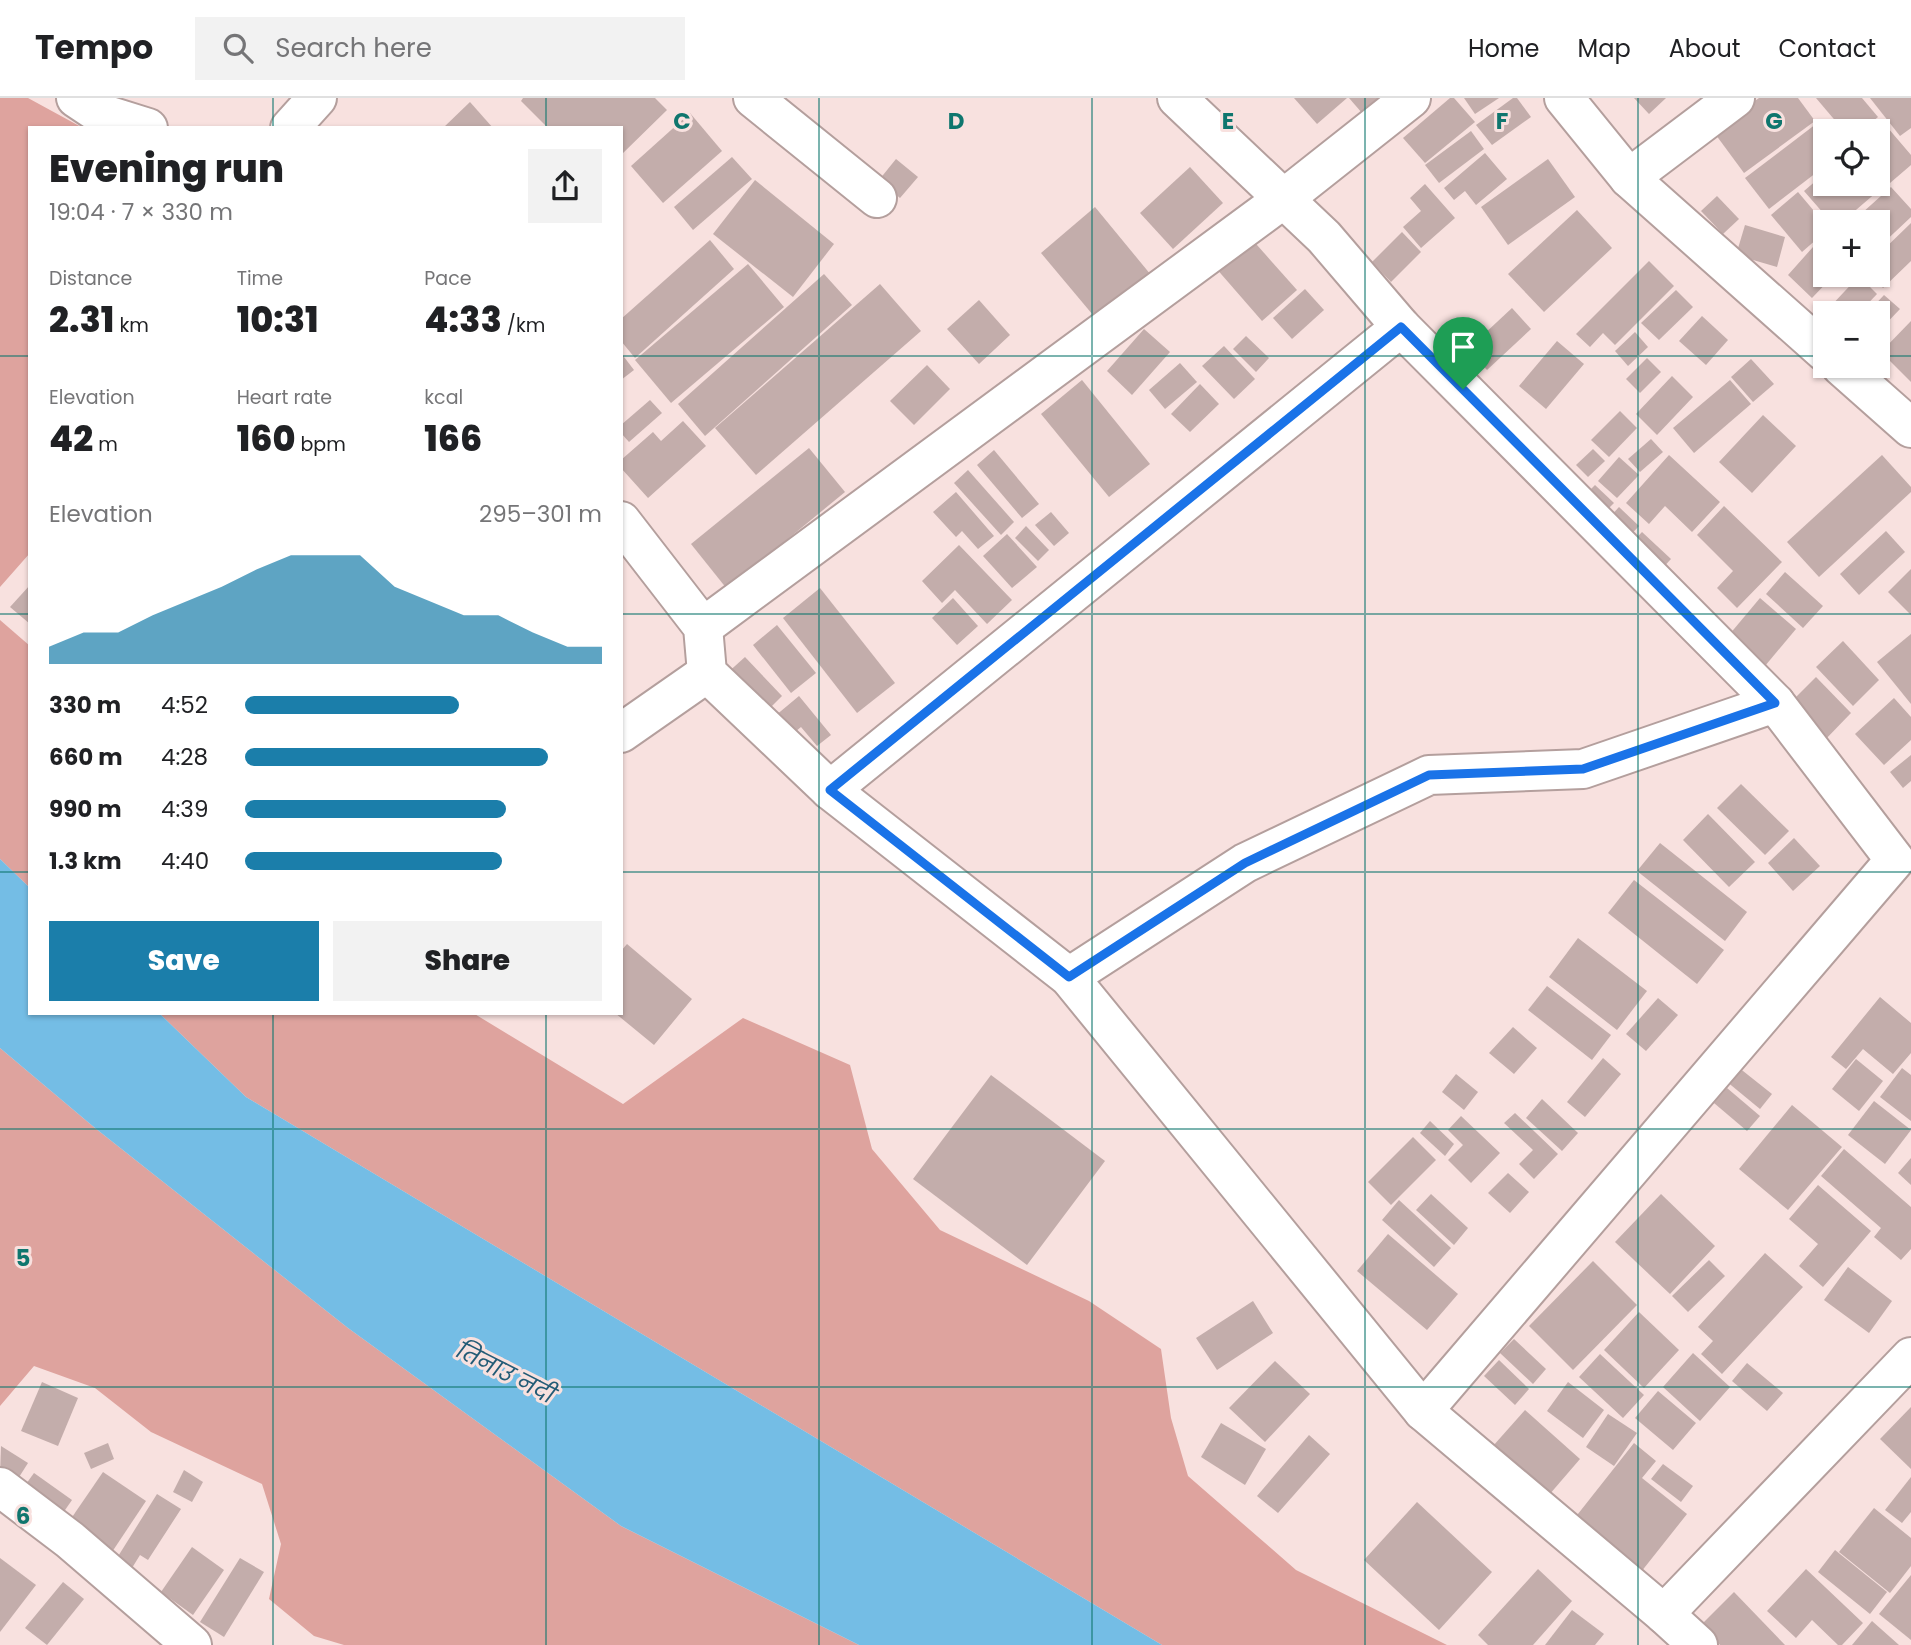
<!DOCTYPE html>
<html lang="en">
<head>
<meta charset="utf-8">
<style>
  :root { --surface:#fff; --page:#f2f2f2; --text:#202124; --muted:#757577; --line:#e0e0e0; --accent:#1b7eaa }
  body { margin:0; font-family:Poppins,"Noto Sans Devanagari",sans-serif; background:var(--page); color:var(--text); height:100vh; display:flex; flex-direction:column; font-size:26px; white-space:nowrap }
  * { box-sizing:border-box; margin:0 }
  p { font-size:23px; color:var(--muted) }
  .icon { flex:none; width:38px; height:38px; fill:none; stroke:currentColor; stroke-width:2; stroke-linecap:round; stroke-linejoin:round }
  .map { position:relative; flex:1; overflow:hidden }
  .drawer { position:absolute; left:28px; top:28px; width:595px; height:889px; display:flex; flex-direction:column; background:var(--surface); border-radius:0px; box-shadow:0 2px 5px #0004 }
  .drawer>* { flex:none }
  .buttons { position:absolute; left:1813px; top:21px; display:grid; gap:14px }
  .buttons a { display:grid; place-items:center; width:77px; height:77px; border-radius:0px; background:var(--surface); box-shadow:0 2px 5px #0004; font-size:35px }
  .pin { position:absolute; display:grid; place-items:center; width:60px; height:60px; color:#fff; margin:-72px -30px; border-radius:50% 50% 50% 0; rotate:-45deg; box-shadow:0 0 7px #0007 }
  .pin .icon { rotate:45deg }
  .round { display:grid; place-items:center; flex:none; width:74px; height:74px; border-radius:0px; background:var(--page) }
  .headline { display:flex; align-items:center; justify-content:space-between; height:119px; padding:0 21px }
  h1 { font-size:38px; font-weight:800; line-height:52px }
  .stats { display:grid; grid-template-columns:repeat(3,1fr); gap:10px; height:119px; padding:7px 21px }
  .stats div { display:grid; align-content:center }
  .stats b { font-size:35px; font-weight:800 }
  .stats small { font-size:19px; font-weight:400 }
  .stats p { font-size:19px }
  .chart { height:196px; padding:14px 21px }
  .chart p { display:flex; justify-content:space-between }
  .chart svg { width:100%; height:126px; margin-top:7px; fill:var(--accent); opacity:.7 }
  .primary-button { display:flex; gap:14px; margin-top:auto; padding:14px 21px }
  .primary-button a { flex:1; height:80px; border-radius:0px; background:var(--accent); color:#fff; font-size:28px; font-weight:800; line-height:80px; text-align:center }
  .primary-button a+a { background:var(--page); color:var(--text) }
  ul { padding:0 21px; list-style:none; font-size:23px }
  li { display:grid; grid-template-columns:112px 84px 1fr; align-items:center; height:52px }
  li i { height:18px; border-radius:9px; background:var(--accent) }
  header { display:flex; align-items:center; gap:42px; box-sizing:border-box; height:98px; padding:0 35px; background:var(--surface); border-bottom:2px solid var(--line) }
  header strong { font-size:33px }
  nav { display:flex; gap:38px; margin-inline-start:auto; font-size:24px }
  .search { width:490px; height:63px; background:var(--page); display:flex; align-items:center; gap:18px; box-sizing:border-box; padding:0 24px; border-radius:0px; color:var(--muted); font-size:26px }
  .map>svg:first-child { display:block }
  .green { fill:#dea39e }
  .water { fill:#74bde5 }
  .building { fill:#c3adab }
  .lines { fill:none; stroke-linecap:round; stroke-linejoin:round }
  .minor-casing { stroke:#b49f9d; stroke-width:42 }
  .minor { stroke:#fff; stroke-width:38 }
  .route-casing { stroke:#fff; stroke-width:14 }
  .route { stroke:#1a73e8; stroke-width:9 }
  .grid { fill:none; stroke:#0f766e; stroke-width:2; stroke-opacity:0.55 }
  .labels { text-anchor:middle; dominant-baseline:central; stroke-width:6; stroke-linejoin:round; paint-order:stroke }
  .water-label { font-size:23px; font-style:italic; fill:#235b76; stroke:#f8e1df }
  .grid-label { font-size:23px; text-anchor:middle; font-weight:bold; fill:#0f766e; stroke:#f8e1df; stroke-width:6; stroke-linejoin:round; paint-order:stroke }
</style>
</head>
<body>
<header>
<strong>Tempo</strong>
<div class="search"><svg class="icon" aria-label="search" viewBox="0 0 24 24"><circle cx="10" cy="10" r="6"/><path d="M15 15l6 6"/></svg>Search here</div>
<nav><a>Home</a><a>Map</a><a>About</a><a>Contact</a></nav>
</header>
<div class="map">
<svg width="1911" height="1547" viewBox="0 0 1911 1547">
  <rect width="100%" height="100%" fill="#f8e1df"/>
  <!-- green -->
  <g class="green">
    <polygon points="0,0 28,0 83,30 30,30 30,455 0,489"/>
    <polygon points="0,522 30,548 30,790 0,761"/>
    <polygon points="159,915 473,915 623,1006 743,920 850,967 872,1051 940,1132 1089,1203 1161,1251 1171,1320 1188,1378 1296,1472 1447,1547 1162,1547 246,999"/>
    <polygon points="0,950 95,1030 348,1230 621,1428 859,1547 344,1547 314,1538 269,1501 281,1446 262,1386 151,1334 95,1290 34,1268 0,1308"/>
  </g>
  <!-- water -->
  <polygon class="water" points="0,761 30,790 30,915 159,915 246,999 1162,1547 859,1547 621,1428 348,1230 95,1030 0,950"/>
  <!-- building -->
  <g class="building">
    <polygon points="523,0 655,0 667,12 621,57 621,30 548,30 521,3"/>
    <polygon points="1294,0 1347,0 1317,26"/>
    <polygon points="1349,0 1379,0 1362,15"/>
    <polygon points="1450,0 1454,0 1475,24 1425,65 1403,40"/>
    <polygon points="1464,0 1499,0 1475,16"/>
    <polygon points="1513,0 1517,0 1531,19 1492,47 1476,27"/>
    <polygon points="1634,0 1666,0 1649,16"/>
    <polygon points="1759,0 1798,0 1815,23 1744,75 1713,33"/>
    <polygon points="1816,0 1862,0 1878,19 1861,33 1844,33"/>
    <polygon points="1870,0 1911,0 1911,30 1900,38"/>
    <polygon points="470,4 493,30 443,30"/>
    <polygon points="690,15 722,53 663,105 631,68"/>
    <polygon points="1882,23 1911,57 1911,67 1890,85 1878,71 1878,33 1870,33"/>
    <polygon points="1816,26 1825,39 1825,68 1769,111 1745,80"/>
    <polygon points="1471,33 1484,51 1439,85 1425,67"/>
    <polygon points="1485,55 1507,81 1476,107 1465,93 1454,102 1444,90"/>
    <polygon points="732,59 752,81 693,132 674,109"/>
    <polygon points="896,61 918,79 900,100 879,82"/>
    <polygon points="1548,61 1575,99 1508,147 1481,109"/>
    <polygon points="1190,69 1223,105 1173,151 1140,115"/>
    <polygon points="1825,75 1825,86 1878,86 1878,79 1885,87 1842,124 1831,124 1804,93"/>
    <polygon points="755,82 834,146 793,199 713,136"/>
    <polygon points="1425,86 1455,120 1421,150 1403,129 1421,113 1410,100"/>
    <polygon points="1891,89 1911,111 1911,119 1878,150 1878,124 1852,124"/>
    <polygon points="1798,94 1825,126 1825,134 1802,154 1771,117"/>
    <polygon points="1717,98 1739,121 1723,136 1701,113"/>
    <polygon points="1095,109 1151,177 1098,223 1041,155"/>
    <polygon points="1577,112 1612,150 1544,214 1508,176"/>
    <polygon points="1911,125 1911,163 1883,190 1871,177 1878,177 1878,157"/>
    <polygon points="1745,127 1785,139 1777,169 1736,157"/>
    <polygon points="1402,134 1421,154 1391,184 1372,164"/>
    <polygon points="1249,138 1297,192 1262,223 1215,169"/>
    <polygon points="710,142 734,171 635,260 621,243 621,221"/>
    <polygon points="1813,149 1825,159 1825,177 1834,177 1812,200 1788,177"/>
    <polygon points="1649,163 1674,188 1615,247 1603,235 1590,249 1576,236"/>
    <polygon points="748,166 784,209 671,305 635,262"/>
    <polygon points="824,176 852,207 705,338 678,306"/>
    <polygon points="1859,178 1877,196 1859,215 1835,215 1829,210"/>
    <polygon points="880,186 921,233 756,377 715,330"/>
    <polygon points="1305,191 1324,212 1292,241 1273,220"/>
    <polygon points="1676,192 1693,209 1659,242 1641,225"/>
    <polygon points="1884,197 1900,211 1878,234 1878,215 1867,215"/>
    <polygon points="979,202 1010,237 979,266 947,231"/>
    <polygon points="1512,210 1531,231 1487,272 1468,251"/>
    <polygon points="1702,218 1728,242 1706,267 1679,243"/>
    <polygon points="1911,223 1911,284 1881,254"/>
    <polygon points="1144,231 1170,254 1132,297 1107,273"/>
    <polygon points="1635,234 1648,249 1628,268 1615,253"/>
    <polygon points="1246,238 1269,260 1256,274 1233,251"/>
    <polygon points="1557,243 1584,266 1546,311 1519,288"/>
    <polygon points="1224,248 1255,281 1234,301 1202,268"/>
    <polygon points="621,255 634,272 621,282"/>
    <polygon points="1647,260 1661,274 1640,295 1626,281"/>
    <polygon points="1751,261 1774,286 1753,304 1731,279"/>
    <polygon points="1180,265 1197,284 1165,311 1149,292"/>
    <polygon points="927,267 950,291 914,327 890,303"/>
    <polygon points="1672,278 1693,299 1657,337 1636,316"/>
    <polygon points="1082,282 1150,366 1109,399 1041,316"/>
    <polygon points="1730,282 1751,306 1694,355 1673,330"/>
    <polygon points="1200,286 1219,306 1190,334 1171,316"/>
    <polygon points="650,302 662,315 629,344 621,335 621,327"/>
    <polygon points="1620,313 1637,330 1609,359 1591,342"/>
    <polygon points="1763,317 1796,348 1752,395 1719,364"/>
    <polygon points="683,323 706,348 648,400 621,370 621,362 653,334 661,343"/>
    <polygon points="1651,341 1663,354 1640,374 1628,361"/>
    <polygon points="809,350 845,394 727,491 691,446"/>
    <polygon points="1593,351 1605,363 1588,379 1576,367"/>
    <polygon points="994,352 1039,406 1022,420 977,367"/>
    <polygon points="1669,357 1720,404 1692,434 1665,408 1649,426 1626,405"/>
    <polygon points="1882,357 1911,389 1911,394 1819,479 1787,444"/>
    <polygon points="1619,359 1639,377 1617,400 1598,383"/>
    <polygon points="968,372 1014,424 1001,437 954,385"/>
    <polygon points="1595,387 1614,405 1603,416 1584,398"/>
    <polygon points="956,394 994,438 978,451 962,433 956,439 933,414"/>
    <polygon points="1724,408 1782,464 1737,510 1717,490 1733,473 1697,437"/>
    <polygon points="1619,409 1639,428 1627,441 1607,422"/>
    <polygon points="1051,414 1069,435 1054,448 1035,427"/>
    <polygon points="1026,428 1049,452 1038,463 1015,440"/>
    <polygon points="1886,433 1905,454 1859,497 1840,476"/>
    <polygon points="1642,434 1671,461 1658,475 1629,448"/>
    <polygon points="1007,436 1037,469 1012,490 983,458"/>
    <polygon points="959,447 1012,502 987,526 955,492 942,505 922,483"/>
    <polygon points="1911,471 1911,517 1888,494"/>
    <polygon points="1785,474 1823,508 1803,530 1766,496"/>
    <polygon points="30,487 30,526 10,509"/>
    <polygon points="820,490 895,585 857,615 783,520"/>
    <polygon points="953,500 978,528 957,547 932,520"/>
    <polygon points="1760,500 1796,531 1765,568 1729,537"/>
    <polygon points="777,527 816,575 791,595 753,547"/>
    <polygon points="1911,536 1911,606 1877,564"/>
    <polygon points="1843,543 1879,582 1853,608 1816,569"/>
    <polygon points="745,559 782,598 763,617 725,577"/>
    <polygon points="1816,579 1851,615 1822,645 1786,609"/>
    <polygon points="799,598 831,637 817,648 801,629 790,638 775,618"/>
    <polygon points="1894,600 1911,619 1911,642 1884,667 1855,636"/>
    <polygon points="1911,657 1911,683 1903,690 1890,674"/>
    <polygon points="1741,686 1789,733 1765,757 1717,710"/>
    <polygon points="1708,716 1755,764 1729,789 1683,742"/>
    <polygon points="1794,740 1820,768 1793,793 1768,765"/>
    <polygon points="1660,745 1747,814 1725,843 1637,773"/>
    <polygon points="1634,782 1724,852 1697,886 1608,815"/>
    <polygon points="1578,840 1647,893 1617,932 1549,879"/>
    <polygon points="627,846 692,901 654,947 615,915 621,915 621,853"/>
    <polygon points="1547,888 1611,937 1592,962 1528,912"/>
    <polygon points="1880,899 1911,925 1911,955 1893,976 1863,951 1846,971 1831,959"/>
    <polygon points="1658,900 1678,917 1646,953 1626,936"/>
    <polygon points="1513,929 1537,950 1514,976 1489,955"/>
    <polygon points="1603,960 1621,976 1585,1019 1567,1004"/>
    <polygon points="1856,961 1883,983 1859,1013 1832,991"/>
    <polygon points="1738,969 1772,996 1760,1011 1726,983"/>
    <polygon points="1902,970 1911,977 1911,1023 1880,999"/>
    <polygon points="1456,976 1478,994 1464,1012 1442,994"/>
    <polygon points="991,977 1105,1063 1027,1167 913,1081"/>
    <polygon points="1727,990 1760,1018 1747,1033 1714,1005"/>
    <polygon points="1542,1001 1578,1035 1562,1053 1526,1020"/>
    <polygon points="1874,1003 1911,1032 1885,1066 1848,1037"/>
    <polygon points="1792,1007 1842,1049 1788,1112 1739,1071"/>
    <polygon points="1515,1015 1558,1056 1534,1081 1519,1066 1533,1052 1504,1025"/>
    <polygon points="1461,1018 1500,1055 1471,1085 1448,1062 1463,1047 1448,1032"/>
    <polygon points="1430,1023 1454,1046 1445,1058 1420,1035"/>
    <polygon points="1413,1039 1436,1062 1391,1107 1368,1084"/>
    <polygon points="1844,1051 1911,1109 1911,1151 1901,1162 1874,1139 1881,1130 1821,1078"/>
    <polygon points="1911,1060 1911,1087 1898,1075"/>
    <polygon points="1508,1075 1529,1094 1510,1115 1488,1095"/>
    <polygon points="1818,1087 1871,1133 1823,1189 1799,1168 1818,1146 1789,1121"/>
    <polygon points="1431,1096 1468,1130 1454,1147 1416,1112"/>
    <polygon points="1661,1096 1715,1148 1670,1196 1615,1144"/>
    <polygon points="1399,1102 1451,1150 1434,1169 1382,1122"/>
    <polygon points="1388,1136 1458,1196 1427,1232 1357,1173"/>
    <polygon points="1765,1155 1803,1189 1722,1276 1701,1256 1713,1243 1698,1229"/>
    <polygon points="1709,1162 1725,1178 1688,1214 1672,1198"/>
    <polygon points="1593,1163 1637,1207 1573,1272 1529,1228"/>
    <polygon points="1848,1169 1892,1203 1869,1235 1824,1202"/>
    <polygon points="1253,1203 1273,1235 1217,1272 1196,1240"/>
    <polygon points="1639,1214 1679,1252 1644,1290 1604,1252"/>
    <polygon points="1514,1241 1546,1271 1533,1286 1500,1255"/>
    <polygon points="1693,1255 1730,1289 1700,1323 1663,1289"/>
    <polygon points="1600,1256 1644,1297 1623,1320 1579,1279"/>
    <polygon points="1499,1262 1529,1291 1515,1307 1484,1278"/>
    <polygon points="1275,1263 1310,1296 1265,1344 1229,1310"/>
    <polygon points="1747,1265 1783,1295 1767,1313 1732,1283"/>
    <polygon points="42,1284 78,1300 58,1348 21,1333"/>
    <polygon points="1568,1284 1604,1312 1583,1340 1547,1313"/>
    <polygon points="1658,1293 1696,1325 1673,1352 1635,1320"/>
    <polygon points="1911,1309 1911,1371 1880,1341"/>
    <polygon points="1525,1312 1580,1361 1549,1397 1493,1348"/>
    <polygon points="1608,1316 1637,1335 1614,1368 1586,1349"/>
    <polygon points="1221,1325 1266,1351 1245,1387 1201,1359"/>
    <polygon points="1309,1337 1330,1356 1278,1415 1257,1398"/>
    <polygon points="108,1345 114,1361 91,1371 84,1355"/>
    <polygon points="1634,1345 1656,1363 1642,1380 1687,1416 1641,1474 1574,1421"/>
    <polygon points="1,1348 28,1365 14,1387 0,1377"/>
    <polygon points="1663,1366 1693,1388 1681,1404 1651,1381"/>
    <polygon points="184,1372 203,1384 192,1404 173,1394"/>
    <polygon points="103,1374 146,1403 110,1457 66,1428"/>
    <polygon points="34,1375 72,1402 56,1425 18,1397"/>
    <polygon points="1911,1379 1911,1414 1902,1425 1885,1412"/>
    <polygon points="157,1396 181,1411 148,1462 140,1457 132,1470 117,1460"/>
    <polygon points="1417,1404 1492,1474 1439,1532 1364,1462"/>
    <polygon points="1874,1410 1911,1440 1911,1468 1890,1495 1839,1454"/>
    <polygon points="192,1449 224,1472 193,1517 161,1494"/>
    <polygon points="1835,1452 1887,1494 1870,1516 1818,1474"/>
    <polygon points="0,1460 36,1487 0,1534"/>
    <polygon points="240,1460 264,1474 224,1539 200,1524"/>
    <polygon points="1538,1471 1572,1503 1533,1547 1488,1547 1478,1537"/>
    <polygon points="1806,1471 1863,1525 1842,1547 1838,1547 1812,1522 1796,1540 1767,1513"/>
    <polygon points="1911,1477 1911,1542 1879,1516"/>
    <polygon points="63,1484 84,1501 47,1547 25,1530"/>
    <polygon points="1734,1494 1785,1547 1720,1547 1701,1527"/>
    <polygon points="1572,1512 1604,1536 1595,1547 1545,1547"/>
    <polygon points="1872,1523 1899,1547 1852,1547"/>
  </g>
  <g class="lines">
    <!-- minor casing -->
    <g class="minor-casing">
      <g id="minor">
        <polyline points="76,0 97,14 148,30"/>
        <polyline points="753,0 877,100"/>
        <polyline points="1177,0 1324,139 1401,229 1775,605 1895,762 1423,1313"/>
        <polyline points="1564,0 1629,80 1825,254"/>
        <polyline points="290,30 317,0"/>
        <polyline points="1629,80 1735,0"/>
        <polyline points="1841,268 1911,330"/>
        <polyline points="621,423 703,529 707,575 830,692 1069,879 1423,1313 1664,1516 1698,1547"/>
        <polyline points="703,529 1282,102 1411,0"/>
        <polyline points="621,635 707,575"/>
        <polyline points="830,692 1401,229"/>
        <polyline points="1069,879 1245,765 1429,677 1583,671 1775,605"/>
        <polyline points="0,1389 70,1442 192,1547"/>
        <polyline points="1664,1516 1911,1259"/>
      </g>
    </g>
    <!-- minor -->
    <use href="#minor" class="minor"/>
  </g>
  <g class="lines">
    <!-- route casing -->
    <g class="route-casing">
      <polygon id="route" points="1401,229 1775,605 1583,671 1429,677 1245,765 1069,879 830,692"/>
    </g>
    <!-- route -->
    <use href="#route" class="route"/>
  </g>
  <!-- grid -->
  <path class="grid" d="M273 0V30M546 0V30M819 0V1547M1092 0V1547M1365 0V1547M1638 0V1547M0 258H30M621 258H1825M1878 258H1911M0 516H30M621 516H1911M0 774H30M621 774H1911M273 915V1547M546 915V1547M0 1031H1911M0 1289H1911"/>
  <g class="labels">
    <!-- water labels -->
    <g class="water-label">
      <text transform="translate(506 1275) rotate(27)">तिनाउ नदी</text>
    </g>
  </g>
  <g class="grid-label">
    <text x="682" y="31">C</text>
    <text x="956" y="31">D</text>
    <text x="1228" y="31">E</text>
    <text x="1502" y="31">F</text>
    <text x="1774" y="31">G</text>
    <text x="23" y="1168">5</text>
    <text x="23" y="1426">6</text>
  </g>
</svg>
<div class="buttons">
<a><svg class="icon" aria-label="locate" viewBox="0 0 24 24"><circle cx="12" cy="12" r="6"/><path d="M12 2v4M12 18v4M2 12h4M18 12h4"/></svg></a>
<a>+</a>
<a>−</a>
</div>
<div class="pin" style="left:1463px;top:291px;background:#1e9e55"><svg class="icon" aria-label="arrive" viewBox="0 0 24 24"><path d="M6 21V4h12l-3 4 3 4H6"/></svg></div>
<section class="drawer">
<div class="headline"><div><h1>Evening run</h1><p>19:04 · 7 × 330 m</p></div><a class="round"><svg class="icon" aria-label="share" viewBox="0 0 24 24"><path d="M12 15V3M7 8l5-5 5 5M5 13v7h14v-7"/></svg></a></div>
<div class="stats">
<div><p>Distance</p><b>2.31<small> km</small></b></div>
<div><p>Time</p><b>10:31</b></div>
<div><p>Pace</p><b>4:33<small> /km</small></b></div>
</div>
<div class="stats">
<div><p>Elevation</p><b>42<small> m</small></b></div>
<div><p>Heart rate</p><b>160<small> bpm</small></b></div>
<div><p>kcal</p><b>166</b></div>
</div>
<div class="chart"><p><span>Elevation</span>295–301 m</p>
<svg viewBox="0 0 160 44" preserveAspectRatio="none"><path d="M0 44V38L10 33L20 33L30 27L40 22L50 17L60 11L70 6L80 6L90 6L100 17L110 22L120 27L130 27L140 33L150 38L160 38V44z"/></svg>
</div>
<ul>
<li><b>330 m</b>4:52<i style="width:60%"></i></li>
<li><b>660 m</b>4:28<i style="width:85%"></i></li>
<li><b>990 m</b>4:39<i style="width:73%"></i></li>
<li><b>1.3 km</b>4:40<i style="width:72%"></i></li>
</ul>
<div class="primary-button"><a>Save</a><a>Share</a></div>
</section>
</div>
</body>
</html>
